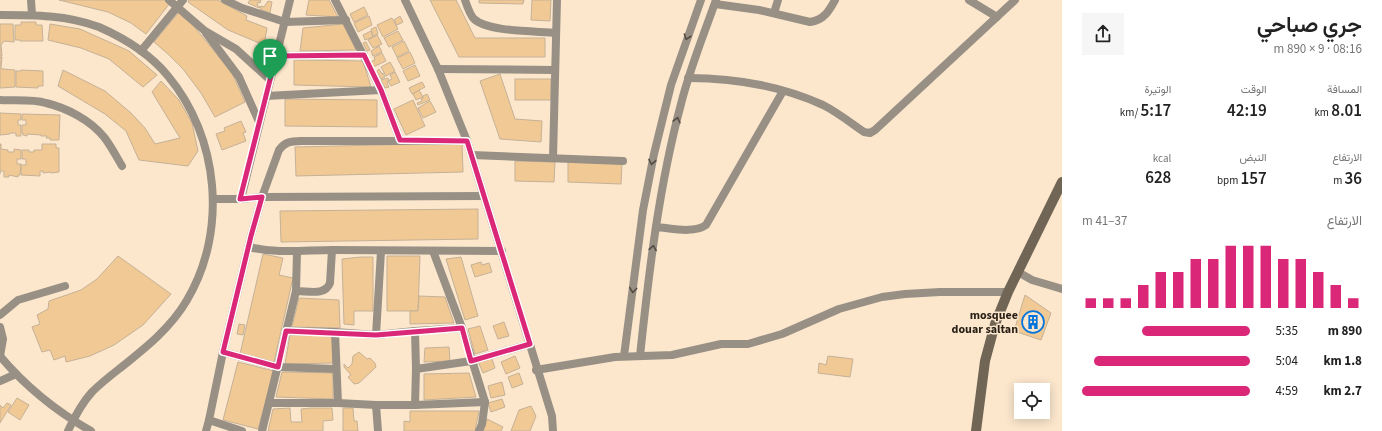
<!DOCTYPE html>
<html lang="ar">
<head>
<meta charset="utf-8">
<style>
  :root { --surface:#fff; --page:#f6f6f6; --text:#222; --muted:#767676; --accent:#db2777 }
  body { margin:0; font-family:"Source Sans 3",Vazirmatn,sans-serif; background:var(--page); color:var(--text); direction:rtl; height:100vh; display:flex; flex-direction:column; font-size:15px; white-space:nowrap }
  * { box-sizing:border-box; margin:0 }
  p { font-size:13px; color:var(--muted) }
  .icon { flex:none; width:22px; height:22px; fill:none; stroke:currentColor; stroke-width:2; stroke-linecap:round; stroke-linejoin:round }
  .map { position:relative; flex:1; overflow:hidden; direction:ltr }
  .sheet { display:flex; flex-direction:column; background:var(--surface); width:320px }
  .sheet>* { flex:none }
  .fabs { position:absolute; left:1014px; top:383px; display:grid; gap:8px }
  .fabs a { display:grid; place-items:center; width:36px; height:36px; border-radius:0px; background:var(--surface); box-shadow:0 2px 10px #0003; font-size:20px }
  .pin { position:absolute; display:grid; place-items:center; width:34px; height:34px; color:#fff; margin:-41px -17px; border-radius:50% 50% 50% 0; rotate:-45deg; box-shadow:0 0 4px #0007 }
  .pin .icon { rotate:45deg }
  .round { display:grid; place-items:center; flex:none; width:42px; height:42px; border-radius:0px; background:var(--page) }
  .summary { display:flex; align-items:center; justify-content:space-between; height:68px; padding:0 20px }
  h1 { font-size:22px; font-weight:600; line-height:30px }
  .metrics { display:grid; grid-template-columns:repeat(3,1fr); gap:6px; height:68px; padding:4px 20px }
  .metrics div { display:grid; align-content:center }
  .metrics b { font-size:17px; font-weight:600 }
  .metrics small { font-size:11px; font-weight:400 }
  .metrics p { font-size:11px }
  .chart { height:112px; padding:8px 20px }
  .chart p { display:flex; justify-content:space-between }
  .chart svg { width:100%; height:72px; margin-top:4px; stroke:var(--accent); stroke-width:6 }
  ul { padding:0 20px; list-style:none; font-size:13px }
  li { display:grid; grid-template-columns:64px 48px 1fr; align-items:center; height:30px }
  li i { height:10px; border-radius:5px; background:var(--accent) }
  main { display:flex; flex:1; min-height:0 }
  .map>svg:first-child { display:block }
  .building { fill:#f1c995; stroke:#c5b197 }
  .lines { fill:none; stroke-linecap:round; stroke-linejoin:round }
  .minor { stroke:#989085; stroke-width:8 }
  .secondary { stroke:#716555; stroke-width:10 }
  .oneway { stroke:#544c42 }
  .route-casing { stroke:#fff; stroke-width:8 }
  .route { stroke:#db2777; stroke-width:5 }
  .labels { text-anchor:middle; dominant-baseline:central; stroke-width:3; stroke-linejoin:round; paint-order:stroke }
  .poi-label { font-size:12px; font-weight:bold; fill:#271f15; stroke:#fce7cd; text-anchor:end }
</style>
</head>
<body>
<main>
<section class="sheet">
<div class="summary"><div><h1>جري صباحي</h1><p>08:16 · 9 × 890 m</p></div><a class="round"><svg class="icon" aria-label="share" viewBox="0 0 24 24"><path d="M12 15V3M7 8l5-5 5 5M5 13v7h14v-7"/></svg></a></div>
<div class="metrics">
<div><p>المسافة</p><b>8.01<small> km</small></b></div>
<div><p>الوقت</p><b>42:19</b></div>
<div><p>الوتيرة</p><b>5:17<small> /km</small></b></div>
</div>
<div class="metrics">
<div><p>الارتفاع</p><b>36<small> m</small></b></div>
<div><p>النبض</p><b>157<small> bpm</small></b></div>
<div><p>kcal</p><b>628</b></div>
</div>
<div class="chart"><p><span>الارتفاع</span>37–41 m</p>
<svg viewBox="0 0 160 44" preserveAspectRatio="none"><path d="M5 44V38M15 44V38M25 44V38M35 44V30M45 44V22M55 44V22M65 44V14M75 44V14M85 44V6M95 44V6M105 44V6M115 44V14M125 44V14M135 44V22M145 44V30M155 44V38"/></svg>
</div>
<ul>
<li><b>890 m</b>5:35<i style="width:64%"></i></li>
<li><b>1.8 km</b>5:04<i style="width:93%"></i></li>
<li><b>2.7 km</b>4:59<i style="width:100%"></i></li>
</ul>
</section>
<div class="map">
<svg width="1062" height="431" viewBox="0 0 1062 431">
  <rect width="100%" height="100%" fill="#fce7cd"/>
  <!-- building -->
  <g class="building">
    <polygon points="59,0 166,0 170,3 146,34 131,23 108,12"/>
    <polygon points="189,0 218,0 247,16 246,20 267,28 264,45 228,30 188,2"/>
    <polygon points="250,0 261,0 260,3 258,2 257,5 260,7 259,8 248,3"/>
    <polygon points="309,0 329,0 338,17 306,15"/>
    <polygon points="430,0 456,0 475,38 545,38 545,57 459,57"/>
    <polygon points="479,0 524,0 523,4 479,3"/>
    <polygon points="532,0 551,0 550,21 531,20"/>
    <polygon points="268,1 272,2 270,13 260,9 261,6 264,7"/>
    <polygon points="364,7 368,15 354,22 350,14"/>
    <polygon points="179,12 192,24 232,73 245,102 215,117 201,93 183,69 169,55 154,42"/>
    <polygon points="369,16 372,25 358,32 354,23"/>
    <polygon points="400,16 403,22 397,25 394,20"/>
    <polygon points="392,18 398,29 383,37 377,25"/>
    <polygon points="21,22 36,22 36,25 42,25 43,41 20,41 20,40 15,40 15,25 21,25"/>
    <polygon points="0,24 13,24 14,42 4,41 1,45 2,56 0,56"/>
    <polygon points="50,24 80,29 129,51 157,75 143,87 109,59 81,48 48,40"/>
    <polygon points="343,24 356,50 300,51 303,28"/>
    <polygon points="376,27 378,34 373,36 371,29"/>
    <polygon points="371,31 373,37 365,40 363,35"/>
    <polygon points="398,31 403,40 389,47 384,38"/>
    <polygon points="377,35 382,44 373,48 368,40"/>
    <polygon points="404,41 409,51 397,57 392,47"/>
    <polygon points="366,42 370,50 367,51 363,43"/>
    <polygon points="379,46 382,52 373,56 371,51"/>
    <polygon points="410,52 415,63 403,69 397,58"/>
    <polygon points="382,53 386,61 373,67 370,62 375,60 374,57"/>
    <polygon points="0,57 2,57 1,68 3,69 15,70 15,87 0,88"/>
    <polygon points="294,60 363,61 371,87 294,85"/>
    <polygon points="390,62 395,71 386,76 381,67"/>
    <polygon points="415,65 420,76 408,81 403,71"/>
    <polygon points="379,69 382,74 383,73 385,77 381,79 377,71"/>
    <polygon points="21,70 43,71 43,86 38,86 38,88 16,87 16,71 21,71"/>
    <polygon points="63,70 105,91 131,113 145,128 155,144 180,138 152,92 161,81 179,100 192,123 198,151 188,166 139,160 126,131 105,114 58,86"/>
    <polygon points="395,72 400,82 391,86 388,81 392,79 390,75"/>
    <polygon points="500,74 515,119 542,121 541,142 500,139 480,81"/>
    <polygon points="388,78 389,80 387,83 389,87 385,88 381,80"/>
    <rect x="515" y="79" width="36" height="21"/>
    <polygon points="422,82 425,87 412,94 409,88"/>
    <polygon points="419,90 423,97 416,100 413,94"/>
    <polygon points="427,94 430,100 418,105 417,103 422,101 421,99 423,98 423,96"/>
    <polygon points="285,99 377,100 377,127 285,126"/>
    <polygon points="413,100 425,126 406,135 394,109"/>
    <polygon points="430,101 436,112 423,118 418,108"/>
    <polygon points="0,113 21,114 21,120 18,120 18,125 21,125 21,136 16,136 16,133 10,133 10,134 0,135"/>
    <polygon points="22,114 60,115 59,140 50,140 50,138 46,138 47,136 41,136 41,135 27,134 27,136 23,135 23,133 22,133 22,125 26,125 26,120 22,120"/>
    <polygon points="241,121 246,132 243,133 246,141 222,150 216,134 225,131 224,128"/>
    <polygon points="462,143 463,172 296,176 295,147"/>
    <polygon points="0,144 1,144 1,149 8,150 8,152 14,152 14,149 21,150 21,159 17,159 17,164 21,164 20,175 18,175 18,177 9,175 9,177 4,177 4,171 0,171 0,174"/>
    <polygon points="42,144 56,144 56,148 59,148 59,172 51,173 51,172 43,173 43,171 40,171 40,176 21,175 21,165 26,165 26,159 22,159 22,150 29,150 29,152 34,152 34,150 42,150"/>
    <polygon points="515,161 555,162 554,182 515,181"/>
    <polygon points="568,162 622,164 621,184 568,182"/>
    <polygon points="478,209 478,239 281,242 280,211"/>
    <polygon points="263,254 283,258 279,275 293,278 274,362 240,354"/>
    <polygon points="118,256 171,294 143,325 114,345 90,356 66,362 65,356 54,360 50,350 42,352 32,327 40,324 37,315 48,309 49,301 81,290 97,279"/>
    <polygon points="387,256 420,256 418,311 387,311"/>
    <polygon points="361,257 373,257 373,311 354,311 354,325 344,324 342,259"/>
    <polygon points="461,257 478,316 465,320 446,259"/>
    <polygon points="481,262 482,265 489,263 492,272 475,277 471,265"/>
    <polygon points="1025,295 1051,313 1041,340 1014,331"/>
    <polygon points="419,296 445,297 454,323 410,324 410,311 418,311"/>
    <polygon points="299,298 339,300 340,328 292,327"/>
    <polygon points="504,322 509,336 498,339 493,326"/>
    <polygon points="239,324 245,325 243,335 237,334"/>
    <polygon points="480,326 488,350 475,354 468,329"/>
    <polygon points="333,334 333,363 285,364 290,335"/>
    <polygon points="449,347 450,361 424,362 425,348"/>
    <polygon points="359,352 367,359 370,358 375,363 376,367 359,383 354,384 348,377 351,375 344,367 344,364 348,368 352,364 353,356"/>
    <polygon points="491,356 495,368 483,373 478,361"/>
    <polygon points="515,356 520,368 506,374 501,362"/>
    <polygon points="828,356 853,359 850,377 818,373 819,363 826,365"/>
    <polygon points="238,362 274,371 258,429 223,420"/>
    <polygon points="282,372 333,373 333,399 276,397"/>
    <polygon points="469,373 476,397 424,400 424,374"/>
    <polygon points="519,373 523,384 512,388 508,377"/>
    <polygon points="502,382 505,395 491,398 488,386"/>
    <polygon points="17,398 29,405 20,420 8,412"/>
    <polygon points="502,399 505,407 491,412 488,403"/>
    <polygon points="7,403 11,405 0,423 0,405 3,408"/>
    <polygon points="531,406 536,416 530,431 511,431 519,410"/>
    <polygon points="290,408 291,422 302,422 301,409 311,408 332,408 333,420 323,421 323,431 268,431 273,409"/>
    <polygon points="343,408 353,408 354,421 357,421 358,431 343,431"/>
    <polygon points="410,411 479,411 475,431 404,431 404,421 410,422"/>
    <polygon points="487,419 503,427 501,431 483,431"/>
  </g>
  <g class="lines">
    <!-- minor -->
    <g class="minor">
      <polyline points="31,0 32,15"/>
      <polyline points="169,0 205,31 236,49 270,80"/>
      <polyline points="225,0 242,8 285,22 346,20"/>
      <polyline points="335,0 381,90 400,140"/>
      <polyline points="405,0 438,69 467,141 552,416 553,431"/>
      <path d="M465 0C467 6 470 15 474 19 488 32 536 31 556 33"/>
      <polyline points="969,0 997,17"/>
      <path d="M715 4 759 10 810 22C824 20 829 11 835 0"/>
      <polyline points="774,13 778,0"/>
      <path d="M0 15C34 15 67 15 99 27 124 38 150 54 168 76 219 137 228 231 187 300 171 328 144 349 119 369 110 376 100 384 92 392 82 403 74 418 68 431"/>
      <polyline points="206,33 239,77 259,122"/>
      <polyline points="141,51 183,0"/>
      <polyline points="276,56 364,55"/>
      <polyline points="438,69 555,70"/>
      <path d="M688 78C734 78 781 86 823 105 837 112 851 123 864 132L870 133 875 130 1015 0"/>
      <polyline points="266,96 381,90"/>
      <path d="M0 100C14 101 33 99 46 103 67 108 90 120 104 137 111 146 116 156 122 166"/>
      <polyline points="472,155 623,161"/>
      <polyline points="553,158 557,0"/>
      <polyline points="213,199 241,199 262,197 484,196"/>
      <polyline points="241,199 290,0"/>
      <path d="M656 227C671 228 693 234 706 225L783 91"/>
      <path d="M249 247C277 254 305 250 334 250 390 250 446 251 502 251"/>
      <polyline points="433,251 462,328 485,402 482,424 479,431"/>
      <polyline points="1018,272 1032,280 1062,289"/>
      <polyline points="296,291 297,251"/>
      <polyline points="0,315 18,300 65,286"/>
      <polyline points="0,327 3,339 0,356"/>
      <polyline points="286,331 335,332"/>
      <polygon points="415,331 416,369 415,405 376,405 338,403 335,332 376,335"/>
      <polyline points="415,331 462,328"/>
      <polyline points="376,335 381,251"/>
      <path d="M223 352 251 236 262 197 279 150C286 141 290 142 300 141H467"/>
      <path d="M0 356C26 387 56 411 91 431"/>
      <polyline points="624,356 643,210 654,154 671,85 701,0"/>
      <path d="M640 356C649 271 659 186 681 104 690 68 704 34 716 0"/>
      <polyline points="416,369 471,361 530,344"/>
      <polyline points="536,370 615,357 672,355 721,344 748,344 782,334 839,309 882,297 905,294 940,292 1008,292"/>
      <polyline points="0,381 16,374"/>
      <polyline points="269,403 338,403"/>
      <polyline points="376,405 378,431"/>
      <polyline points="415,405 485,402"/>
      <polyline points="209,420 223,352 278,367 336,369"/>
      <polyline points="206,431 209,420 242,431"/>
      <path d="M262 431 296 291C309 291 325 296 330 283L332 250"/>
    </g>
    <!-- secondary -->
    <polyline class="secondary" points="976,431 985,361 995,324 1008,292 1062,182"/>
  </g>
  <!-- one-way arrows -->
  <defs><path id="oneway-chevron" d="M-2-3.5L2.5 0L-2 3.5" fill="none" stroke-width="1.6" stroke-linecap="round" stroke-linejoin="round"/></defs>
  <g class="oneway">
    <use href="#oneway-chevron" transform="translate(687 37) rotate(109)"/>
    <use href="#oneway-chevron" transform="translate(677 120) rotate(-76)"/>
    <use href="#oneway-chevron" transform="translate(652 162) rotate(101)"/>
    <use href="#oneway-chevron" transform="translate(653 248) rotate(-81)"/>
    <use href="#oneway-chevron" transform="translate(633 290) rotate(97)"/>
  </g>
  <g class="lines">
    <!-- route casing -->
    <g class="route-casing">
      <polygon id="route" points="364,55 381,90 400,140 467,141 530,344 471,361 462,328 376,335 286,331 278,367 223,352 251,236 262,197 240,199 276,56"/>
    </g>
    <!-- route -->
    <use href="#route" class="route"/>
  </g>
  <!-- icons -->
  <defs>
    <g id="building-ring" transform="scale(1.15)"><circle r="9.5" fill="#fce7cd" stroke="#0374dc" stroke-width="1.5"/><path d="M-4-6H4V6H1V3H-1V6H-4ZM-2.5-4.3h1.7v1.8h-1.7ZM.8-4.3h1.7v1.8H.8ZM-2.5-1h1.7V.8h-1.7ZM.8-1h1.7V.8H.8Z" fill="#0374dc"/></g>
  </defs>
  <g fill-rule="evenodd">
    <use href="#building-ring" x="1033" y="322"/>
  </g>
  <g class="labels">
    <!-- poi labels -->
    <g class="poi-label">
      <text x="1018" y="315">mosquee<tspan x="1018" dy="14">douar saltan</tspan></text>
    </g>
  </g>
</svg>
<div class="fabs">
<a><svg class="icon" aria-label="locate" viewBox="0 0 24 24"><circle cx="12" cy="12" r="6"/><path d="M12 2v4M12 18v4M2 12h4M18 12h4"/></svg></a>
</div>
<div class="pin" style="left:270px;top:80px;background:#1e9e55"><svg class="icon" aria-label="arrive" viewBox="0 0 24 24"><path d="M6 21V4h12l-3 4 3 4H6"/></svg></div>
</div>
</main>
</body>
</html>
